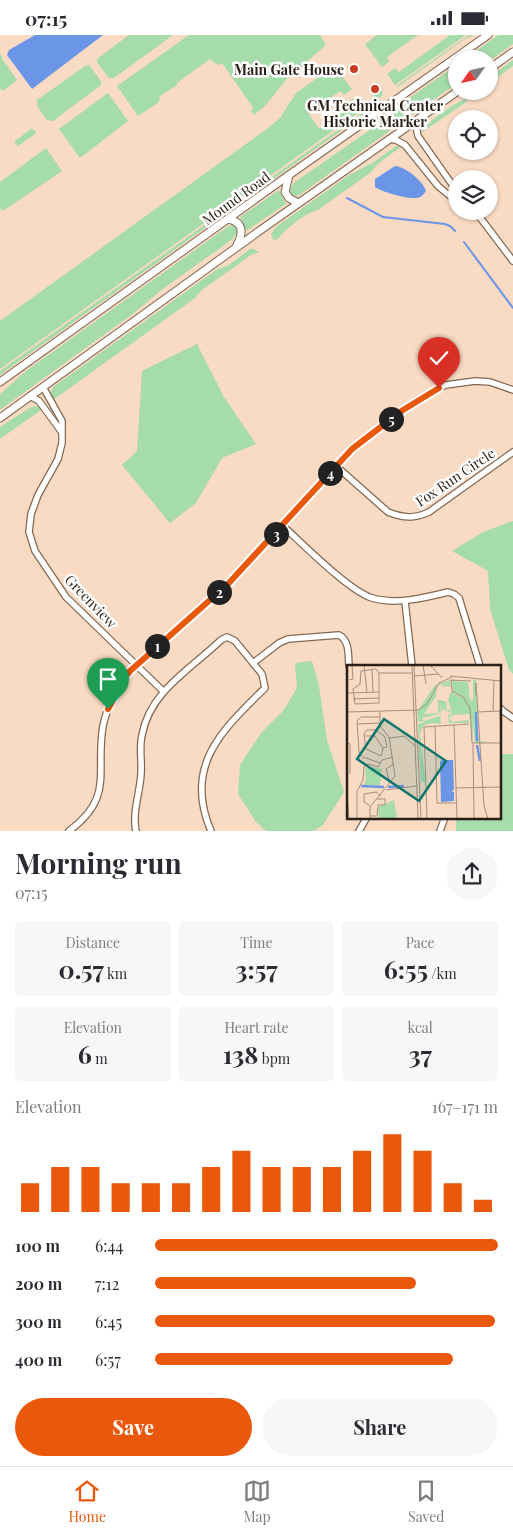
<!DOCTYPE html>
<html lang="en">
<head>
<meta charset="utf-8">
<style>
  :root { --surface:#fff; --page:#f7f7f7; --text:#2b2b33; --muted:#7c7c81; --line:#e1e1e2; --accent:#ea580c }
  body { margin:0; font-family:"Playfair Display",serif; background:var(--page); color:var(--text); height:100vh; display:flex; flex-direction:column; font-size:19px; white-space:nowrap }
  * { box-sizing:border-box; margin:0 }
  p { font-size:16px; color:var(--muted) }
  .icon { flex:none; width:28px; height:28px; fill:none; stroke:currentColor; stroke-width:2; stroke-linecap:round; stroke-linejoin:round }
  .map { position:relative; height:796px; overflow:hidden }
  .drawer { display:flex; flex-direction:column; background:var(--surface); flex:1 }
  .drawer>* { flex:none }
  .needle { width:32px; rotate:236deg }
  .fabs { position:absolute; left:448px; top:15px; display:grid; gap:10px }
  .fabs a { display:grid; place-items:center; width:50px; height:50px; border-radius:50%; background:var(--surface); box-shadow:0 1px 4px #0004; font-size:25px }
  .pin { position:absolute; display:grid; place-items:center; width:42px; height:42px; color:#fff; margin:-51px -21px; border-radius:50% 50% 50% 0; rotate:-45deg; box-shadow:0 0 5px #0007 }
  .pin .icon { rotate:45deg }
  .km { position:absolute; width:25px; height:25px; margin:-12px; border-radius:50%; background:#222; color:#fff; font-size:14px; line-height:25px; text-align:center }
  .round { display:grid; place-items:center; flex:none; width:52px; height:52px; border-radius:26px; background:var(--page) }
  .head { display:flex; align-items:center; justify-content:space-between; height:85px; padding:0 15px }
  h1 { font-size:28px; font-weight:700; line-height:38px }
  .figures { display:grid; grid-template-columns:repeat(3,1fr); gap:8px; height:85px; padding:5px 15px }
  .figures div { display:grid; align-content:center; border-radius:5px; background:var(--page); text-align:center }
  .figures b { font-size:25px; font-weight:700 }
  .figures small { font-size:14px; font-weight:400 }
  .figures p { font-size:14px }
  .chart { height:140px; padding:10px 15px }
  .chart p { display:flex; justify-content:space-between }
  .chart svg { width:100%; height:90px; margin-top:5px; stroke:var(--accent); stroke-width:6 }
  .action { display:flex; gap:10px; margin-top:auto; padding:10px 15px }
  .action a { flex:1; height:58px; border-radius:30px; background:var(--accent); color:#fff; font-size:20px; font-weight:700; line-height:58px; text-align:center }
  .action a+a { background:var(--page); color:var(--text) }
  ul { padding:0 15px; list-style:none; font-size:16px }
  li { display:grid; grid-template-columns:80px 60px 1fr; align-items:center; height:38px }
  li i { height:12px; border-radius:6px; background:var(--accent) }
  .status { display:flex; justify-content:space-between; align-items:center; height:35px; padding:0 25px; background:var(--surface); direction:ltr }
  .status svg { height:14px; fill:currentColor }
  .tab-bar { display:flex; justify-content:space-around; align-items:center; height:70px; border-top:1px solid var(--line); background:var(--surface); font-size:14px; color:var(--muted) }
  .tab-bar a { display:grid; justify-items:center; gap:2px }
  .tab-bar .current { color:var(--accent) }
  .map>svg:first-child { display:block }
  .green { fill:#a6dbab }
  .water { fill:#6b96e7 }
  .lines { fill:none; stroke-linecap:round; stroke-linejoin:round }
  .stream { stroke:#6b96e7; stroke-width:2 }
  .minor-casing { stroke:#836953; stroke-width:8 }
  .major-casing { stroke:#836953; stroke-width:9 }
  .minor { stroke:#fff; stroke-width:5.5 }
  .major { stroke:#fff; stroke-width:7 }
  .route-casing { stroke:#fff; stroke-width:10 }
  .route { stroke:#ea580c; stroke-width:6 }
  .poi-dot { fill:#c73c22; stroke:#fff; stroke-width:2 }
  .labels { text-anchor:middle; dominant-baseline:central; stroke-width:5; stroke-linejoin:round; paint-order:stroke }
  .poi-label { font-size:14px; font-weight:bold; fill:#2a1f16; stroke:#fff; text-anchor:end }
  .street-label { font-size:14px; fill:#2a1f16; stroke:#fff }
  .inset-river { fill:none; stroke:#6b96e7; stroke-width:2.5 }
  .inset-road { fill:none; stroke:#a68f7e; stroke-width:1 }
  .view { fill:#0f766e; fill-opacity:0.15; stroke:#0f766e; stroke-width:2.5 }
  .inset-edge { fill:none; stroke:#2a1f16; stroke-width:2.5 }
</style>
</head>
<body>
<div class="status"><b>07:15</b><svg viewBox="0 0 49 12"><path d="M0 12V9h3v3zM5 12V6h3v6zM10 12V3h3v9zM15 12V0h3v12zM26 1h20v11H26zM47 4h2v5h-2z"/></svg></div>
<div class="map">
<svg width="513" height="796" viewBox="0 0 513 796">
  <rect width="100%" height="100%" fill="#f9dac3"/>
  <!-- green -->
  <g class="green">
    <polygon points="129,0 173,0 114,43 109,43 98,29 97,24"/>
    <polygon points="189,0 320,0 326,10 286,45 265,71 254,80 251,76 254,74 222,28 218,30 210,24 177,48 177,50 160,61 159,67 138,81 117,51"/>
    <polygon points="377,0 418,0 387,22 389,27 382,32 365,9"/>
    <polygon points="450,0 466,0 395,50 387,39 395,33 399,37"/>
    <polygon points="469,0 474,0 465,4 399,51 395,52"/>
    <polygon points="498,0 513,0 513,9 489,26 489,24 465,24"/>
    <polygon points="0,19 3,23 2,24 17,45 3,56 0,53"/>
    <polygon points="513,25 513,31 489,48 489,42"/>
    <polygon points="89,30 101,46 101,50 53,86 47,85 37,71 37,65 85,31"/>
    <polygon points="456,30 456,49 302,158 297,161 291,160 290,154 295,147 387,83 411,62"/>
    <polygon points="334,31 352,54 344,60 340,56 309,79 319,94 350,71 348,67 357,61 365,73 0,334 0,286 268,93 280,83 296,58"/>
    <polygon points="375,48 383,57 382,61 379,63 375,62 370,55 370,50"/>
    <polygon points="108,58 128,86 80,123 59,94"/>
    <path d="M468 63 465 68 421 98C425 88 457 66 468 63Z"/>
    <polygon points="370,72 367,77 0,340 0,336"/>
    <polygon points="32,93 34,96 36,95 35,99 18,111 14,107"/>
    <path d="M396 111H402L379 128 370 138 318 175C308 177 294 188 286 195 282 199 280 203 274 206L271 199 276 192 349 140 374 127Z"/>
    <polygon points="46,113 62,136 3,176 0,173 0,147"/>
    <polygon points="279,155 286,169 246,196 240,182"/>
    <path d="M233 190C241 195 235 201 230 206L160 256 134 278 0 375V359L26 336 227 192Z"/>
    <polygon points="250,214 254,214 259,217 251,220 202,255 195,263 53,365 50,360 53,352 216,235 229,230"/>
    <polygon points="197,309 224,362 256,409 222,423 196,468 170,488 122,430 137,416 142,336"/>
    <polygon points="37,371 40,372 41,375 0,404 0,392 31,372"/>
    <polygon points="513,486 513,639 509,635 490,574 488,536 452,516 483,497"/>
    <polygon points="312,626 319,651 327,705 344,757 323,790 313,796 266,796 256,787 238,759 240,730 261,698 283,676 297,653 295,628"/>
    <polygon points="499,719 513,719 513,796 456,796 456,782 499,782"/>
  </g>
  <!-- water -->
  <g class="water">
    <polygon points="35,0 103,0 32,54 7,20 9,15"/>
    <path d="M395 131C406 132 423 146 426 156 423 160 421 163 416 163 407 164 382 157 375 152V144Z"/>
  </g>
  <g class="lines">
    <!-- stream -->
    <g class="stream">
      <polyline points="347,163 383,182 445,189 450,191 455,196"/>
      <polyline points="464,207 513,273"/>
    </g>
    <!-- minor casing -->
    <g class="minor-casing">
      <g id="minor">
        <polyline points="415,86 418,101 456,155"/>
        <polyline points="389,104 396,105 405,110 438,151 456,166"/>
        <polyline points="473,176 482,185 513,226"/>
        <polyline points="43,352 62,386 62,408 58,424 38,460 31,479 29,497 35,516 66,562 163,656"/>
        <polyline points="30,361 39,366 61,396"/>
        <path d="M336 431 388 477C403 483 414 484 429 477L513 417"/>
        <path d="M283 491C303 509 349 556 372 563 396 570 424 563 448 557L454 559 459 563 480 631"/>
        <polyline points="405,566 412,631"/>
        <path d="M253 628 279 608 288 604 339 600C350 606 348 620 349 631"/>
        <polyline points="499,672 503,676 513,683"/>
        <path d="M69 796C115 762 95 737 103 691 108 667 120 647 136 630L228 549 352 414 403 375 431 357 446 350 475 346 490 347 513 355"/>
        <path d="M136 796C132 777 140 758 141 739 142 726 139 713 142 700 150 656 191 634 221 605L227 602 235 606 262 639 265 653C222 695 183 731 211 796"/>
        <polyline points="359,796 367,782"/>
        <polyline points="440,796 445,782"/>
      </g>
    </g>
    <!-- major casing -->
    <g class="major-casing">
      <g id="major">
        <polyline points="489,34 513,17"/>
        <polyline points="289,140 285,157 289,163 298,168"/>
        <path d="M228 184C243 187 244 197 237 210"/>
        <polyline points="0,347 289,140 488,0"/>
        <polyline points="0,383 262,194 458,56"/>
      </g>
    </g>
    <!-- minor -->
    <use href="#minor" class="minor"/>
    <!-- major -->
    <use href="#major" class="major"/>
  </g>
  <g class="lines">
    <!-- route casing -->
    <g class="route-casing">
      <polyline id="route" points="108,674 125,642 130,636 228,549 352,414 403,375 439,353"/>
    </g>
    <!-- route -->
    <use href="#route" class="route"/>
  </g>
  <!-- markers -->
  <g class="poi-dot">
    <circle cx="354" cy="34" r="5"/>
    <circle cx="375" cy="54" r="5"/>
  </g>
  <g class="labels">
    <!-- poi labels -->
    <g class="poi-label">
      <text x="344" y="34">Main Gate House</text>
      <text x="375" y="70" text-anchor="middle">GM Technical Center<tspan x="375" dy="16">Historic Marker</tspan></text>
    </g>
    <!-- street labels -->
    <g class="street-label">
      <text transform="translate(236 163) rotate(-36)">Mound Road</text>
      <text transform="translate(455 442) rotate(-34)">Fox Run Circle</text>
      <text transform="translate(91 566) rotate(46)">Greenview</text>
    </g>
  </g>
  <!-- overview -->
  <g transform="translate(347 630)">
    <rect width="154" height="154" fill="#f9dac3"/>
    <path d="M126 14 129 15 131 70 133 76 142 77 128 78 126 54V77L123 51 122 49 106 50V56L105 49 102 52 105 57 122 55 121 58H94H102L101 50 105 48 101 35 104 26 119 35 106 26 105 16 121 17 123 35H126ZM103 15V22L97 21V27L96 20 101 18 90 21 89 31 77 49 91 48V35L99 36 100 46 103 44 104 48 95 44 93 51 94 37 92 49 75 53 77 56 93 51 94 59 71 56 70 47 88 20ZM79 57 86 58 77 60 73 68 79 120 75 116 74 121 71 59ZM23 102 35 104 33 120H17L19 115 18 104ZM47 135 50 154H32L31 142Z" fill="#a6dbab"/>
    <path d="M97 95 98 100V95H106L107 125 104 126 107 127V136L94 137 93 96Z" fill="#6b96e7"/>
    <path class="inset-river" d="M129 47 130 76M130 80 133 96M14 121 37 122M41 122 57 121"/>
    <path class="inset-road" d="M17 0 20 27M65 0 71 154M67 0 74 154M76 0 79 19M83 0 95 13M25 4 26 27M29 4 32 8V38L8 39 6 24 13 19 14 6ZM32 8H65M68 11 92 9M103 11 154 16M2 15 6 14 5 0M103 15 124 16M104 15 105 26 116 32 123 43 125 78H154M0 28 32 27M129 30V18L137 141 141 154M6 34 32 33M146 46 147 15M153 46 154 77M0 47 71 45 80 39 92 18 105 12M130 47 154 46M33 52H14L10 56 12 87 16 92 33 98M11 59 33 58M107 60 110 154M88 61 90 138H109M20 65H29L38 72 40 82 36 83 34 91 19 84 17 69ZM17 71H28L36 83M43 73 57 71 68 81M0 78 3 79V109M126 79 127 154M43 118 39 104 47 99M109 123 154 122M39 125 69 121M0 129 2 154M23 141 17 137V129L29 127 34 131M23 151H30L31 140H38V134H30M10 154V126L16 115 17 102 21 99 31 102 35 95 46 92M23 154V142L48 111 42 72 33 61V46M80 154 77 62 122 59"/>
    <path class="view" d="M37 54 99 96 72 136 10 94Z"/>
    <rect width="154" height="154" class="inset-edge"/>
  </g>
</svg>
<div class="fabs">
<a><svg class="needle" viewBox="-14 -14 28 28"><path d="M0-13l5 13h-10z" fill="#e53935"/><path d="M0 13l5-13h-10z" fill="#7c7c81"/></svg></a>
<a><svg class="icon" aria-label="locate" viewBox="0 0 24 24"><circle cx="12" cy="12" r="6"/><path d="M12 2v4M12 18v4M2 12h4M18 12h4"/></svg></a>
<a><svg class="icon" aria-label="layers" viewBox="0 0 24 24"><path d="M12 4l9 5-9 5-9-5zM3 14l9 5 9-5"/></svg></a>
</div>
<div class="pin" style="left:108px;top:674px;background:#1e9e55"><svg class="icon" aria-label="arrive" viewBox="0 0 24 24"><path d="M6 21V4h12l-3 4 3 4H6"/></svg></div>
<div class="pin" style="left:439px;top:353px;background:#d93025"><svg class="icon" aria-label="check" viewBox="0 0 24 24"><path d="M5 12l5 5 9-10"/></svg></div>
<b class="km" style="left:157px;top:611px">1</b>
<b class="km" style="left:219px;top:557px">2</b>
<b class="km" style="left:276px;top:499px">3</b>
<b class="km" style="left:330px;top:438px">4</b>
<b class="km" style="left:391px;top:384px">5</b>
</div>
<section class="drawer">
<div class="head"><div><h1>Morning run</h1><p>07:15</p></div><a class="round"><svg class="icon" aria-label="share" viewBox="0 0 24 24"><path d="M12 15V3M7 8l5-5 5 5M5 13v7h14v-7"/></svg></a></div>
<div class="figures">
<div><p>Distance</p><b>0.57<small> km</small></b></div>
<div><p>Time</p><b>3:57</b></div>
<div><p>Pace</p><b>6:55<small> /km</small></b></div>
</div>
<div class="figures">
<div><p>Elevation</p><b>6<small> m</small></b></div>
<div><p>Heart rate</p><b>138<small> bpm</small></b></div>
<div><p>kcal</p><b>37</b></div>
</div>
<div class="chart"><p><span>Elevation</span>167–171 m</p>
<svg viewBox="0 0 160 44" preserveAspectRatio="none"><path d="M5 44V30M15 44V22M25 44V22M35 44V30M45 44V30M55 44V30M65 44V22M75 44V14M85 44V22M95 44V22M105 44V22M115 44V14M125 44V6M135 44V14M145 44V30M155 44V38"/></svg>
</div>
<ul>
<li><b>100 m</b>6:44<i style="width:100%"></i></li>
<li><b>200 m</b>7:12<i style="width:76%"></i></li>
<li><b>300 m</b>6:45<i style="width:99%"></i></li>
<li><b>400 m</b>6:57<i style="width:87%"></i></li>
</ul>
<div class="action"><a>Save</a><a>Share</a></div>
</section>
<nav class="tab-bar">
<a class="current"><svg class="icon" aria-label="home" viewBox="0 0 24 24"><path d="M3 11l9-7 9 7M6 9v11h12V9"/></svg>Home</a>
<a><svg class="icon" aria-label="map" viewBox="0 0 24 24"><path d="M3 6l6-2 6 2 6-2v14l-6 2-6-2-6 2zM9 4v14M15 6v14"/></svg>Map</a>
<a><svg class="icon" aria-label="saved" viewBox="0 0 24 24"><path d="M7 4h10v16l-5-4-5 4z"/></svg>Saved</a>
</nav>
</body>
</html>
